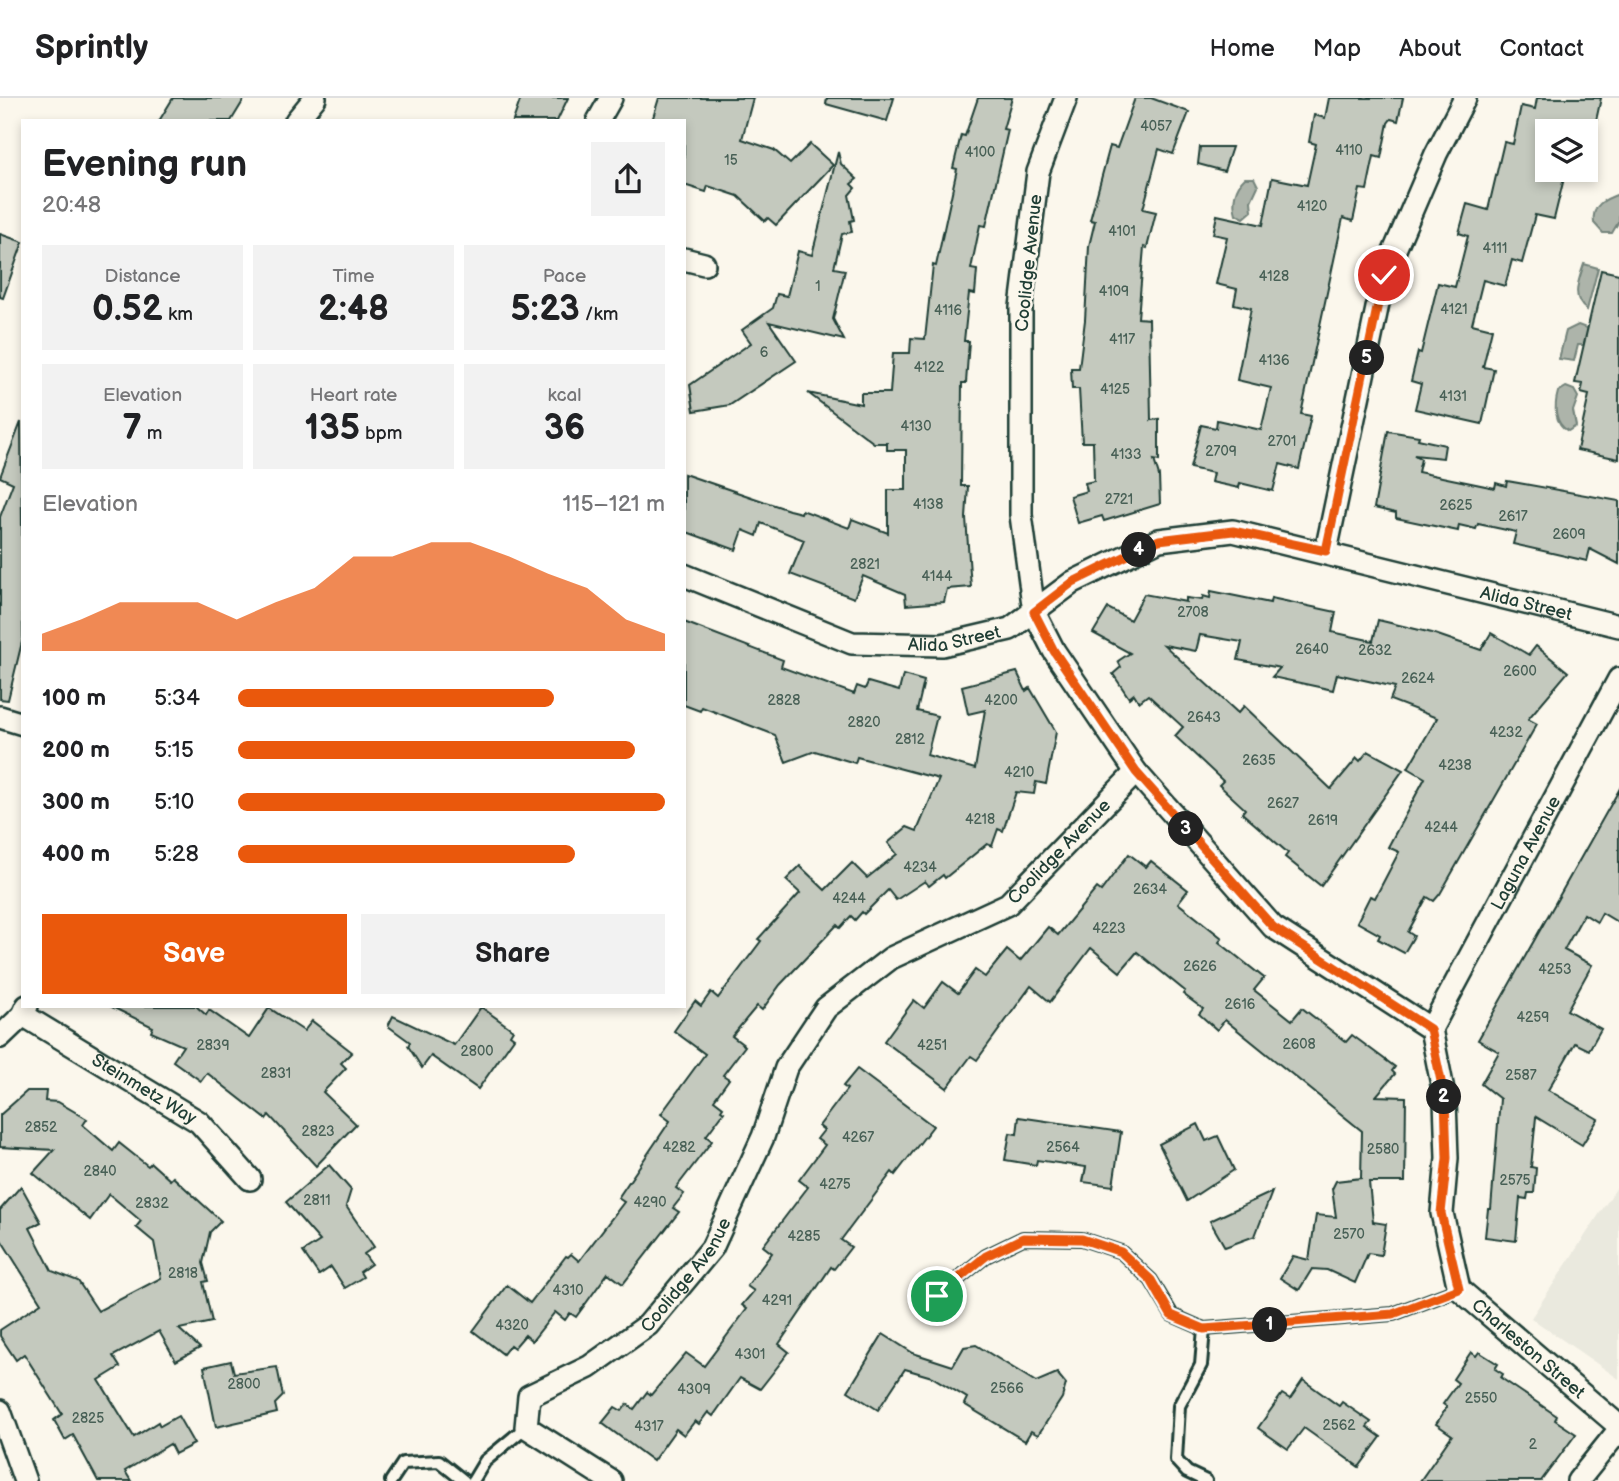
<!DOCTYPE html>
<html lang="en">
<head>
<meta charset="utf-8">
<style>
  :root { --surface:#fff; --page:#f2f2f2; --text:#202124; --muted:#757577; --line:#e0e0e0; --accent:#ea580c }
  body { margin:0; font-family:"Balsamiq Sans",sans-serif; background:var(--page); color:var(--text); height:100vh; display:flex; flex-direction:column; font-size:26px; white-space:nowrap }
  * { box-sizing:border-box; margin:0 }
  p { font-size:23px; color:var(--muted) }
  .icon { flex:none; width:38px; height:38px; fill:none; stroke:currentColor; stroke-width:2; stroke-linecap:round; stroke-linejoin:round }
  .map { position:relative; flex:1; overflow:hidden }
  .drawer { position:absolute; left:21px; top:21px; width:665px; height:889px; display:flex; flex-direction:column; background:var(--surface); border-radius:0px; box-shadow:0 4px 10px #0003 }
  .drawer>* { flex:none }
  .controls { position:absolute; left:1535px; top:21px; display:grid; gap:14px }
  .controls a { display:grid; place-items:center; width:63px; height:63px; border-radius:0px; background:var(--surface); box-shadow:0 4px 10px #0003; font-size:35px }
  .pin { position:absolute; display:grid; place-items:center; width:60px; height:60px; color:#fff; margin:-30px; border:4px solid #fff; border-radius:50%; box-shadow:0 2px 7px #0007 }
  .km { position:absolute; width:35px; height:35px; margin:-18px; border-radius:50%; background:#222; color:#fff; font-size:19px; line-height:35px; text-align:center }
  .round { display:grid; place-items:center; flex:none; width:74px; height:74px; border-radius:0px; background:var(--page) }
  .overview { display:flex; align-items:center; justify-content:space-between; height:119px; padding:0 21px }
  h1 { font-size:38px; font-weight:800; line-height:52px }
  .figures { display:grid; grid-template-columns:repeat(3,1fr); gap:10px; height:119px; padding:7px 21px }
  .figures div { display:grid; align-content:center; border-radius:0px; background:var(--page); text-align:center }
  .figures b { font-size:35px; font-weight:800 }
  .figures small { font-size:19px; font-weight:400 }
  .figures p { font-size:19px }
  .chart { height:196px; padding:14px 21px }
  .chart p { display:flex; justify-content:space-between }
  .chart svg { width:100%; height:126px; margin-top:7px; fill:var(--accent); opacity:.7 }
  .primary-button { display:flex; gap:14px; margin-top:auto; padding:14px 21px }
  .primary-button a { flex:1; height:80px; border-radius:0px; background:var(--accent); color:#fff; font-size:28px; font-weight:800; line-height:80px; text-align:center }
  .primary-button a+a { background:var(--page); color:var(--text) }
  ul { padding:0 21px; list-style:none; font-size:23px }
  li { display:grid; grid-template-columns:112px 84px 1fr; align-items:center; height:52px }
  li i { height:18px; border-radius:9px; background:var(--accent) }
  header { display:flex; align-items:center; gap:42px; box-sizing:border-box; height:98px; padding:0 35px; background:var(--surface); border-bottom:2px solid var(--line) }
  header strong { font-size:33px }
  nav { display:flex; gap:38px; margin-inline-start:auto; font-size:24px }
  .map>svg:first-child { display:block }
  .built { fill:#eae9de }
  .water { fill:#adb4aa; stroke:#74847b; stroke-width:2 }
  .building { fill:#c4c9be; stroke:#1f3d34; stroke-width:2 }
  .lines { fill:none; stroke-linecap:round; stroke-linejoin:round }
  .service-casing { stroke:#1f3d34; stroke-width:16 }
  .minor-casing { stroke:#1f3d34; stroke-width:26 }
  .service { stroke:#fbf7ec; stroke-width:10 }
  .minor { stroke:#fbf7ec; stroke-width:21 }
  .route-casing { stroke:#fff; stroke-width:14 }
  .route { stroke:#ea580c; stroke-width:9 }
  .labels { text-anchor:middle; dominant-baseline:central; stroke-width:5; stroke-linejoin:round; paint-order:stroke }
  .number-label { font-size:14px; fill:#486056 }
  .street-label { font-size:18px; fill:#1f3d34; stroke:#fbf7ec }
</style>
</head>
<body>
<header>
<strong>Sprintly</strong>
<nav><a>Home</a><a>Map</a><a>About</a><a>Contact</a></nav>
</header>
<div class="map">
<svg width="1619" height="1383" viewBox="0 0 1619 1383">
  <rect width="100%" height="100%" fill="#fbf7ec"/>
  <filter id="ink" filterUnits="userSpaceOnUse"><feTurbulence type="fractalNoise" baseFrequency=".0143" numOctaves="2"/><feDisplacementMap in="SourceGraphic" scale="14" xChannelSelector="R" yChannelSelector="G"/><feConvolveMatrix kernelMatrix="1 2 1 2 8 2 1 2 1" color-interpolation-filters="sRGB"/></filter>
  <g filter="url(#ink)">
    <!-- built -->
    <polygon class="built" points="1619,1086 1619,1281 1531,1220"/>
    <!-- water -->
    <g class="water">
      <path d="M1245 80H1254L1258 88 1251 103 1252 113 1244 120 1236 116C1232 103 1235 89 1245 80Z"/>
      <path d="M1619 96V123L1612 135H1603L1594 125C1591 107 1605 101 1619 96Z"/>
      <path d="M1584 166 1598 170 1587 212C1570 200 1579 182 1584 166Z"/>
      <polygon points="1578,227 1589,231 1584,247 1578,247 1574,263 1559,261 1566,233"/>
      <path d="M1566 289 1574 292 1578 299 1573 313 1576 328 1568 333C1554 325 1554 308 1558 294Z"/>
    </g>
    <!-- building -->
    <g class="building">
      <polygon points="173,0 245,0 231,23 159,23"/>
      <polygon points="521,0 568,0 557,23 513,23"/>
      <polygon points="659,0 753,0 742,41 774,52 790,66 810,46 833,67 776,127 768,120 765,123 738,98 708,88 706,94 684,87 684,23 652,23"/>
      <polygon points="827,0 894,0 887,23 826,6"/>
      <polygon points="978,0 1012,0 1003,31 1008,32 986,128 980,127 971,171 977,172 975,196 969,195 964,243 969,243 966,285 962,285 961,388 968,388 966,420 971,489 947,491 944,504 906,507 905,496 863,478 854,500 790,476 804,442 761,425 757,438 743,432 736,452 684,433 684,376 789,412 801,415 802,412 849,430 852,421 888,435 888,392 906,392 906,352 887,352 887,345 874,345 808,295 861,306 861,295 890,295 893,255 910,255 911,240 925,241 933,167 936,168 957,71 953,70 961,37 965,38"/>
      <polygon points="1135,0 1151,0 1189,14 1173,56 1159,51 1143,111 1156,114 1147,150 1144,149 1138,220 1149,221 1151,322 1159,321 1159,363 1154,362 1159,378 1160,406 1104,423 1102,418 1078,425 1070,398 1087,393 1085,385 1094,383 1093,344 1082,344 1079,291 1072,291 1071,270 1079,270 1085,222 1089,148 1095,123 1090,122 1110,48 1117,50"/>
      <polygon points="1329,0 1403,0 1398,23 1391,21 1388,25 1381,60 1374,58 1367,92 1360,91 1353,123 1343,120 1301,316 1311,318 1299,371 1280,366 1273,393 1240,385 1239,390 1211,384 1213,375 1190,370 1201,327 1216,330 1217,322 1261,332 1271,290 1237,282 1251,210 1234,206 1237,191 1216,186 1227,139 1213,136 1217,117 1263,127 1272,80 1307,87 1316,46 1309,44 1314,17 1325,20"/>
      <polygon points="1537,0 1601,0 1588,59 1586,57 1586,33 1547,33 1547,72 1566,72 1554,121 1535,117 1522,165 1512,162 1505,188 1483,182 1472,226 1492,231 1483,269 1494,271 1482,326 1415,311 1421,286 1411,283 1418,254 1421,255 1438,185 1455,189 1468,138 1459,135 1467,106 1488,112 1504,44 1513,46 1521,8 1535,11"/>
      <polygon points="1200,49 1232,49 1224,73 1198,66"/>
      <polygon points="838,54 841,66 857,81 851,86 855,90 849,97 854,122 850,123 852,134 842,136 834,170 845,172 833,221 844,242 769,224 796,263 730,307 694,313 690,287 751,245 742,232 773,210 777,196 787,198 798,153 812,157"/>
      <polygon points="0,136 23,144 3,200 0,199"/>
      <polygon points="1601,172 1619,176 1619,361 1577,352 1589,297 1581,295 1583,286 1575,285"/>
      <polygon points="21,324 23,540 8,602 0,601 0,419 13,385 0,379"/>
      <polygon points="1388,333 1419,338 1418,341 1445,347 1443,360 1414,357 1421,361 1418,374 1495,390 1496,385 1506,388 1507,383 1619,403 1619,466 1590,451 1587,463 1513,446 1516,434 1478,426 1476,431 1459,427 1458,433 1396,420 1396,415 1374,410"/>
      <polygon points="1211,493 1270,505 1271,500 1336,514 1332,534 1373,543 1378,522 1432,535 1481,552 1491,535 1529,557 1536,548 1568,574 1528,621 1537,626 1440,796 1434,803 1427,799 1408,834 1414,838 1404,855 1378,841 1380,837 1357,824 1370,798 1375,800 1399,754 1388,749 1425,680 1408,670 1437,620 1390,602 1395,589 1337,576 1333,592 1272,579 1280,570 1238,562 1242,544 1200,537 1196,553 1164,547 1238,615 1244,608 1331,691 1357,660 1360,663 1368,653 1403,672 1321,788 1285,759 1288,755 1242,715 1245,711 1219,687 1223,683 1175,638 1183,629 1148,597 1139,604 1134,596 1129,600 1113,576 1121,569 1118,563 1130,555 1093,535 1108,510 1130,522 1144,496 1186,504 1186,500 1202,502 1203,498 1210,500"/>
      <polygon points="684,524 783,562 781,569 854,596 857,588 865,591 868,584 899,593 903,577 924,583 917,613 937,618 927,657 975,671 985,612 968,616 962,588 1017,574 1026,593 1030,590 1056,634 1046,686 1036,684 1034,696 1016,694 1003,733 998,731 992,748 987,746 945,780 943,777 929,788 925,783 896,802 888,792 864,816 862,814 855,822 851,818 840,830 837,827 780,887 762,912 757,908 732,938 745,948 723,977 729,981 714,1002 723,1009 721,1012 724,1014 706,1038 712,1043 676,1090 684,1096 673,1110 679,1114 623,1186 608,1175 576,1219 570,1215 565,1222 555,1214 532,1243 525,1237 514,1250 510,1247 503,1256 473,1233 507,1187 530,1205 566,1158 568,1159 571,1156 579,1163 624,1104 618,1100 670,1023 661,1016 705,956 674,933 695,903 701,908 711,894 718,900 761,843 758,841 800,795 786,782 800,768 825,792 852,765 867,780 897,756 888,745 907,729 917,733 939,681 857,659 855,665 815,653 786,664 775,637 702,609 700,613 684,607"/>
      <polygon points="1619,692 1619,825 1602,815 1597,824 1584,816 1564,852 1592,867 1567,912 1601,931 1589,952 1575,945 1548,992 1598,1021 1582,1047 1536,1019 1531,1069 1536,1070 1534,1095 1528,1095 1527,1101 1520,1100 1516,1143 1485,1139 1488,1111 1491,1111 1500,1001 1481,986 1499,954 1478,942"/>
      <polygon points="1129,756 1146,769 1151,763 1188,792 1178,805 1222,840 1219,844 1264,880 1254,892 1292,922 1302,910 1346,944 1352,937 1395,969 1392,973 1395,976 1376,998 1406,999 1405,1084 1369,1084 1373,1124 1386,1126 1381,1157 1368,1155 1355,1185 1327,1172 1312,1171 1299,1192 1280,1180 1293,1158 1309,1162 1316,1117 1336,1119 1332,1091 1336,1083 1361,1080 1362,1033 1225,922 1217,932 1199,916 1203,911 1183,896 1185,893 1137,854 1120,874 1091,850 1050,904 1031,888 977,962 971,958 947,990 884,943 914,902 924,910 943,884 958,895 975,872 985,879 1007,852 1020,863 1048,829 1058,837 1097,790 1101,793"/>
      <polygon points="110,908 196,908 206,917 209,912 249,940 269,910 304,933 312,923 352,954 341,965 346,970 323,994 356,1026 316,1068 269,1017 266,1021 207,975 201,983 173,963 183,948 151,934 153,929"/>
      <polygon points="481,909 513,932 510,937 514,940 478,991 431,958 422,970 408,948 410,944 388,928 393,918 454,947"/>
      <polygon points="857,971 933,1028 895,1077 892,1074 841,1142 851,1149 834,1171 831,1169 779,1246 789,1254 760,1291 740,1280 713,1318 708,1314 699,1326 695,1323 684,1337 676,1331 653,1363 602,1325 615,1309 622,1313 627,1306 634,1311 647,1294 651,1297 686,1255 704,1268 747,1211 742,1207 754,1193 747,1188 772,1155 763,1148 808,1089 799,1082 825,1047 817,1041 824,1032 819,1028 847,991 843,988"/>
      <polygon points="27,993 46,993 45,1003 58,1004 87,1021 83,1027 113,1053 119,1045 148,1068 151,1065 170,1082 173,1079 221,1123 210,1134 203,1165 208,1183 203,1184 212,1224 179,1231 200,1250 176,1263 159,1233 113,1258 120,1269 99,1282 134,1339 158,1324 160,1328 178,1318 194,1346 175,1356 170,1346 125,1373 131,1383 98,1383 73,1337 65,1342 54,1322 62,1316 24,1256 16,1262 0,1238 0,1232 41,1205 0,1140 0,1112 21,1088 41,1124 30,1130 52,1173 78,1183 98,1213 161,1180 154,1144 136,1129 141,1123 109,1096 90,1122 33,1075 54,1052 0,1049 0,1017"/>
      <polygon points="1019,1019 1121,1034 1113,1088 1083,1084 1086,1069 1037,1062 1036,1067 1005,1062 1010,1035 1017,1036"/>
      <polygon points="1198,1026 1206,1043 1218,1038 1234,1072 1187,1103 1159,1046"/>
      <polygon points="329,1067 351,1092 346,1108 374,1149 364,1156 371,1166 360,1174 363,1179 345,1190 331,1169 319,1177 303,1154 320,1143 286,1104"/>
      <polygon points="1272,1094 1255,1138 1225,1149 1210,1123"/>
      <polygon points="883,1236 913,1255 953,1268 964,1249 976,1247 1036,1284 1057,1275 1066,1286 1062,1300 1038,1337 1031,1333 1025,1343 964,1306 967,1300 932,1279 905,1271 878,1312 848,1293"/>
      <polygon points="1471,1254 1476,1258 1479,1254 1498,1266 1495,1271 1503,1276 1501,1280 1557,1318 1555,1322 1576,1336 1541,1383 1420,1383 1452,1337 1436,1326 1447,1309 1443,1306 1458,1285 1453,1281"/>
      <polygon points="231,1263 234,1275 277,1269 283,1298 275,1306 277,1315 216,1329 204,1269"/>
      <polygon points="1303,1282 1339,1308 1342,1304 1371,1324 1367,1329 1381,1339 1359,1369 1304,1330 1288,1351 1258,1330 1282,1296 1290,1301"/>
    </g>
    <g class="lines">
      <!-- service casing -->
      <g class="service-casing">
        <g id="service">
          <polyline points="937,1198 986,1158 1023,1140 1082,1141 1121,1154 1151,1182 1172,1217 1204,1231 1393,1216 1459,1191"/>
          <polyline points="1204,1231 1201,1267 1179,1308 1176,1362 1187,1374 1206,1383"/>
          <polyline points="391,1383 403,1365 439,1363 464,1383"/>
          <polyline points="473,1383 485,1363 526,1329"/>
        </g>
      </g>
      <!-- minor casing -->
      <g class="minor-casing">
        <g id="minor">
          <path id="s1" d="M1066 0 1038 74 1021 209V417L1034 514 1054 553 1136 674 1273 829 1431 931 1445 1002 1447 1060 1442 1115 1459 1191 1619 1328"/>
          <polyline points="296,23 315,0"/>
          <polyline points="598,23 611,0"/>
          <polyline points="684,161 704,166"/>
          <polyline points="1326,453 1384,177 1436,56 1465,0"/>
          <path id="s2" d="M684 477 852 545 942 547 1010 531 1073 484 1159 442 1233 433 1619 528"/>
          <polyline points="0,619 23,626"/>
          <path id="s3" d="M23 917 199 1024 250 1081"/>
          <path id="s4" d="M1431 931 1619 581"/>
          <polyline points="0,939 23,917 27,908"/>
          <polyline points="0,1313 25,1383"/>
          <path id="s5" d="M611 1383 526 1329 529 1298 589 1269 648 1227 712 1150 763 1039 786 970 826 910 891 860 1008 806 1136 674"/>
          <polyline points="1578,1383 1619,1332"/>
        </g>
      </g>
      <!-- service -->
      <use href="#service" class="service"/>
      <!-- minor -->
      <use href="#minor" class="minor"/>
    </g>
  </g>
  <g class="lines" filter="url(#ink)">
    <!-- route casing -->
    <g class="route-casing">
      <polyline id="route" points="937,1198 986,1158 1023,1140 1082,1141 1121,1154 1151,1182 1171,1217 1204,1231 1393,1216 1459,1191 1441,1115 1447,1060 1445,1002 1430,931 1273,829 1136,674 1054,553 1034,514 1073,484 1159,442 1233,433 1326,453 1384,177"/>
    </g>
    <!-- route -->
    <use href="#route" class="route"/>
  </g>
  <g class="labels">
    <!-- number labels -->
    <g class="number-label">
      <text x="1156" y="28">4057</text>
      <text x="1349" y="52">4110</text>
      <text x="980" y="54">4100</text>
      <text x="731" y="62">15</text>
      <text x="1312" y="108">4120</text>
      <text x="1122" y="133">4101</text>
      <text x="1495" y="150">4111</text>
      <text x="1274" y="178">4128</text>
      <text x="818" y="188">1</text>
      <text x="1114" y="193">4109</text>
      <text x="1454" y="211">4121</text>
      <text x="948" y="212">4116</text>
      <text x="1122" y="241">4117</text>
      <text x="764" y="254">6</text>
      <text x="1274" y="262">4136</text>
      <text x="929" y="269">4122</text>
      <text x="1115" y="291">4125</text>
      <text x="1453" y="298">4131</text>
      <text x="916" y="328">4130</text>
      <text x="1282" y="343">2701</text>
      <text x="1221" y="353">2709</text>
      <text x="1126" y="356">4133</text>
      <text x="1119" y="401">2721</text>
      <text x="928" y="406">4138</text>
      <text x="1456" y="407">2625</text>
      <text x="1513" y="418">2617</text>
      <text x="1569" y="436">2609</text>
      <text x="865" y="466">2821</text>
      <text x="937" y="478">4144</text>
      <text x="1193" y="514">2708</text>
      <text x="1312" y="551">2640</text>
      <text x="1375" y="552">2632</text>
      <text x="1520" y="573">2600</text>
      <text x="1418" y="580">2624</text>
      <text x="784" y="602">2828</text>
      <text x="1001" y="602">4200</text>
      <text x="1204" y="619">2643</text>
      <text x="864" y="624">2820</text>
      <text x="1506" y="634">4232</text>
      <text x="910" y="641">2812</text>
      <text x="1259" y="662">2635</text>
      <text x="1455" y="667">4238</text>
      <text x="1019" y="674">4210</text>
      <text x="1283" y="705">2627</text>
      <text x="980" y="721">4218</text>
      <text x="1323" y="722">2619</text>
      <text x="1441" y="729">4244</text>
      <text x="920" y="769">4234</text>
      <text x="1150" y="791">2634</text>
      <text x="849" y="800">4244</text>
      <text x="1109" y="830">4223</text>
      <text x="1200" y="868">2626</text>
      <text x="1555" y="871">4253</text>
      <text x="1240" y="906">2616</text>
      <text x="1533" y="919">4259</text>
      <text x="1299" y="946">2608</text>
      <text x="213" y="947">2839</text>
      <text x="932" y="947">4251</text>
      <text x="477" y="953">2800</text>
      <text x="276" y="975">2831</text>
      <text x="1521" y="977">2587</text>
      <text x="41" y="1029">2852</text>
      <text x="318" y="1033">2823</text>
      <text x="858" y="1039">4267</text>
      <text x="679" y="1049">4282</text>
      <text x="1063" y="1049">2564</text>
      <text x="1383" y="1051">2580</text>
      <text x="100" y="1073">2840</text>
      <text x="1515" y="1082">2575</text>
      <text x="835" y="1086">4275</text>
      <text x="317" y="1102">2811</text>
      <text x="650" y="1104">4290</text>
      <text x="152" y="1105">2832</text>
      <text x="1349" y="1136">2570</text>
      <text x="804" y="1138">4285</text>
      <text x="183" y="1175">2818</text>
      <text x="568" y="1192">4310</text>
      <text x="777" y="1202">4291</text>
      <text x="512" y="1227">4320</text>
      <text x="750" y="1256">4301</text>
      <text x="244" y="1286">2800</text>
      <text x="1007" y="1290">2566</text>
      <text x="694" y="1291">4309</text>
      <text x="1481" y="1300">2550</text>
      <text x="88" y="1320">2825</text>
      <text x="1339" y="1327">2562</text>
      <text x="649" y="1328">4317</text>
      <text x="1533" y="1346">2</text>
    </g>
    <!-- street labels -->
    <g class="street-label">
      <text transform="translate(1029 165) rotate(-84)">Coolidge Avenue</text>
      <text stroke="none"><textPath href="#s2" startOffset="892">Alida Street</textPath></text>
      <text stroke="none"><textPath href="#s2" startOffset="284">Alida Street</textPath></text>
      <text stroke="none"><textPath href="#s5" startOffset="922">Coolidge Avenue</textPath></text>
      <text stroke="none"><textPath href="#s4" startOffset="200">Laguna Avenue</textPath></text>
      <text stroke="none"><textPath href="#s3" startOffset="142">Steinmetz Way</textPath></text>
      <text stroke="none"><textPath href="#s5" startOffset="334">Coolidge Avenue</textPath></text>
      <text stroke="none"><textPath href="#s1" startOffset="1461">Charleston Street</textPath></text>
    </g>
  </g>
</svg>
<div class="controls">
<a><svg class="icon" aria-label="layers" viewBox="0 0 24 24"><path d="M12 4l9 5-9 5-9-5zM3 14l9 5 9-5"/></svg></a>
</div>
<div class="pin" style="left:937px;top:1198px;background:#1e9e55"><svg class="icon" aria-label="arrive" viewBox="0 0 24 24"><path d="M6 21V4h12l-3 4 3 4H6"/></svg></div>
<div class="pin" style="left:1384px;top:177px;background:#d93025"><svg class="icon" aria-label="check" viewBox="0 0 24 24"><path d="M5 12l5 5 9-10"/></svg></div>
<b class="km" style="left:1270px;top:1227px">1</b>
<b class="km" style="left:1444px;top:999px">2</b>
<b class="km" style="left:1186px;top:731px">3</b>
<b class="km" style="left:1139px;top:452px">4</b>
<b class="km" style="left:1367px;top:260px">5</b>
<section class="drawer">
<div class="overview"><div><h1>Evening run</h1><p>20:48</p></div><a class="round"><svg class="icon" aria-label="share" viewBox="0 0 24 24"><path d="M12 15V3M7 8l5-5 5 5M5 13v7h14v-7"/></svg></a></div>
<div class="figures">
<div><p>Distance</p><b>0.52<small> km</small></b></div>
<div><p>Time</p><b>2:48</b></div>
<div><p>Pace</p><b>5:23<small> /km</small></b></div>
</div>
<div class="figures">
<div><p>Elevation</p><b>7<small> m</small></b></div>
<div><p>Heart rate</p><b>135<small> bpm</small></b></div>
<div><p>kcal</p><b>36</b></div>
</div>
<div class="chart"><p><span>Elevation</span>115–121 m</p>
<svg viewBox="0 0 160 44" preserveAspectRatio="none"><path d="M0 44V38L10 33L20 27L30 27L40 27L50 33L60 27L70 22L80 11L90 11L100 6L110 6L120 11L130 17L140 22L150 33L160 38V44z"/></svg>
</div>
<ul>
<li><b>100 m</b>5:34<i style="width:74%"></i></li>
<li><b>200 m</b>5:15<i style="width:93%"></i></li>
<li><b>300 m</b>5:10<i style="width:100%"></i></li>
<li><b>400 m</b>5:28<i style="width:79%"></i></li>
</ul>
<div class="primary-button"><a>Save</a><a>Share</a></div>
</section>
</div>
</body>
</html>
